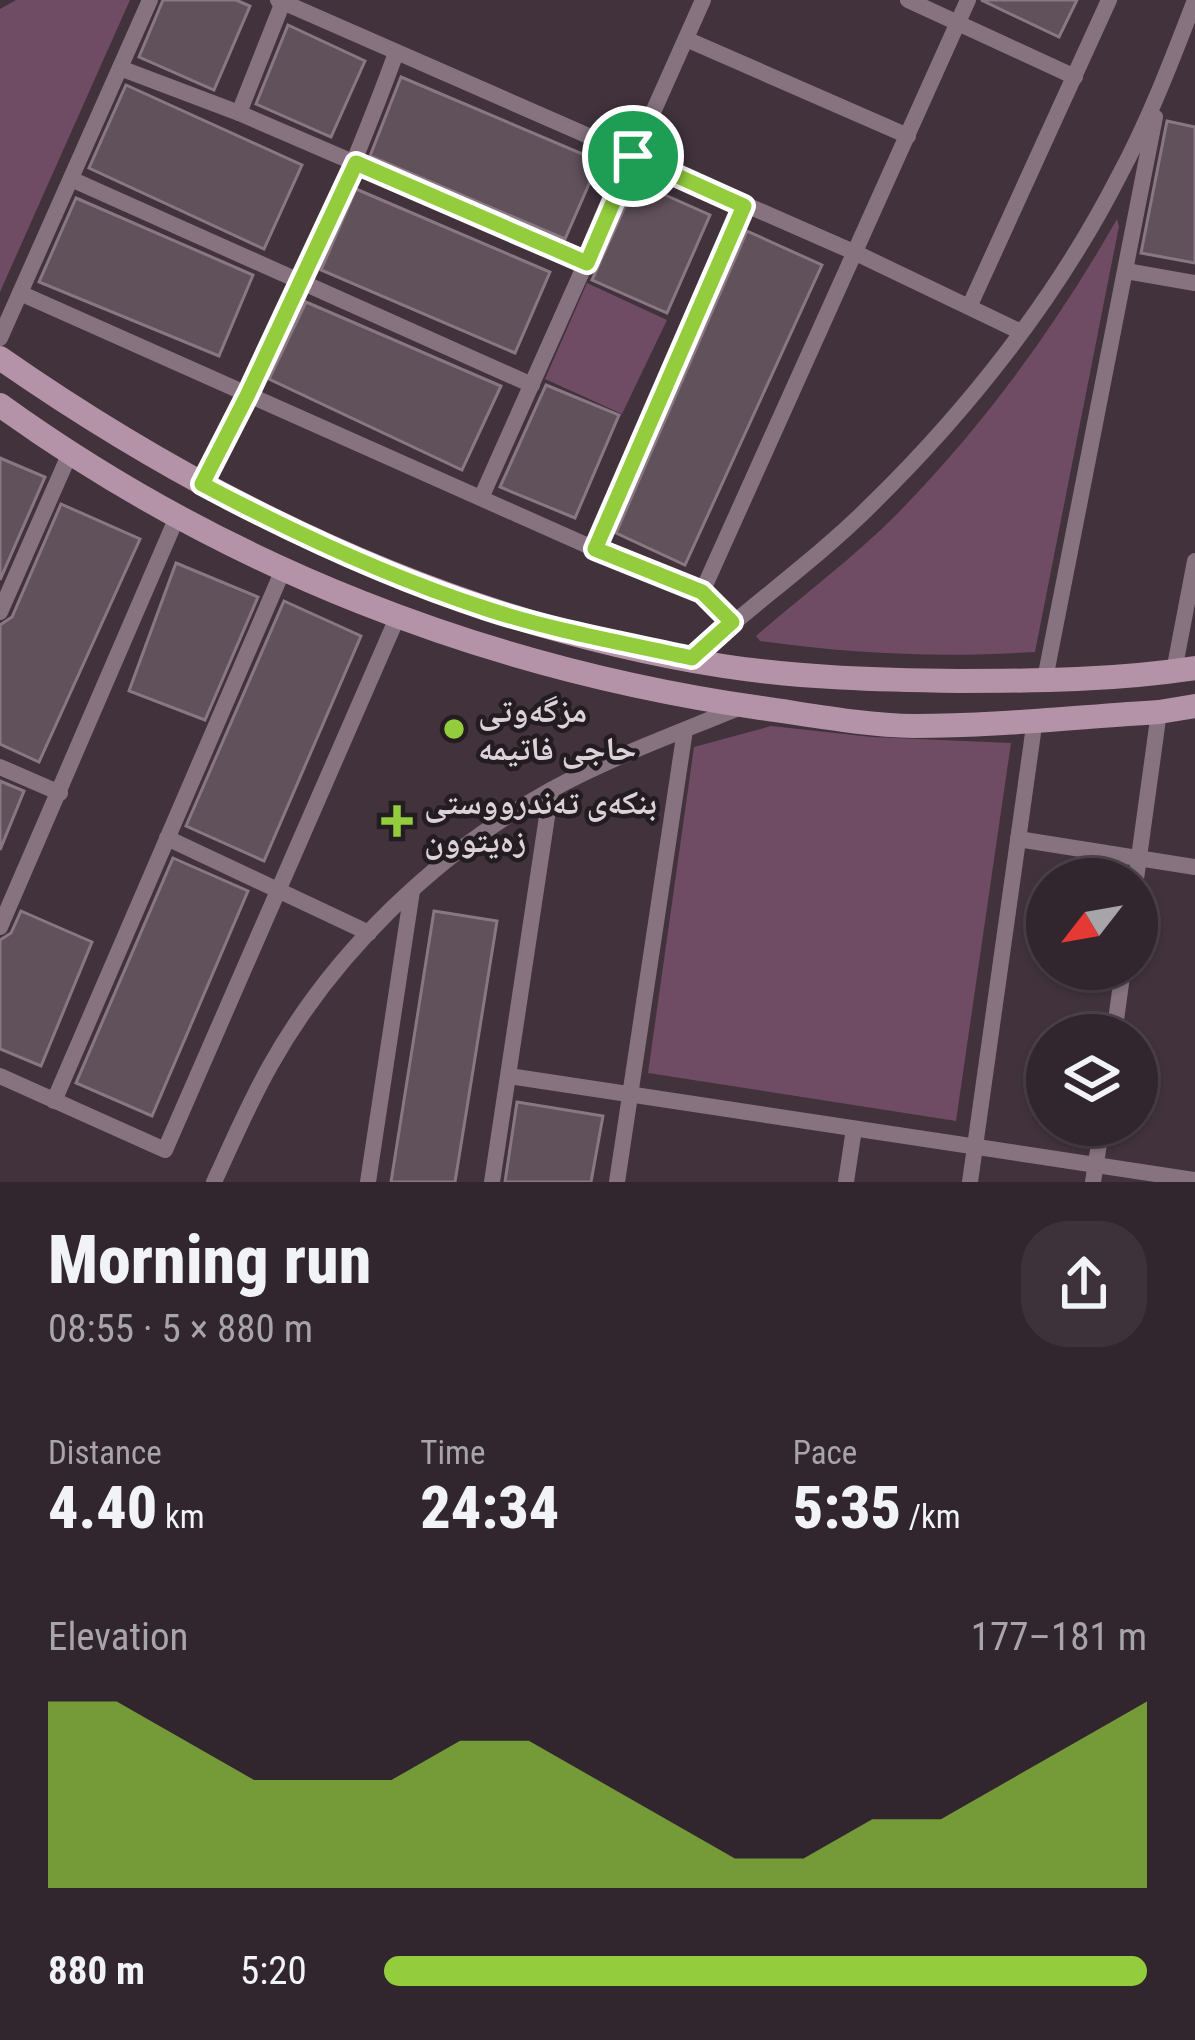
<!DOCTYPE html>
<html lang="en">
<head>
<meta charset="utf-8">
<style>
  :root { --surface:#31262d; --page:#3d3239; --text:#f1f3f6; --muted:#a8a5aa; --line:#4c4349; --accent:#93cc3d }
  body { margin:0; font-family:"Roboto Condensed","Noto Naskh Arabic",sans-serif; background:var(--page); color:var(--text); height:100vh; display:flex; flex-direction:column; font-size:45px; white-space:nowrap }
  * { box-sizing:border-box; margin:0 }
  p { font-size:39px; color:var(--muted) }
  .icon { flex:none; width:66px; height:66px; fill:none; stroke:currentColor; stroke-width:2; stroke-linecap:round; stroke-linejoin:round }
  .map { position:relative; height:1182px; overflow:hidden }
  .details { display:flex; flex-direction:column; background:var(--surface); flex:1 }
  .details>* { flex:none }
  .needle { width:78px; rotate:239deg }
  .buttons { position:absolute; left:1026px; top:858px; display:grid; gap:24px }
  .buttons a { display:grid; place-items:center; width:132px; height:132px; border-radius:50%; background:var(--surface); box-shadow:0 3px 9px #0004,0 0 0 3px var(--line); font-size:60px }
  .pin { position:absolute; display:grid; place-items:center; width:102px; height:102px; color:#fff; margin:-51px; border:6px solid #fff; border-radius:50%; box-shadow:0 3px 12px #0007 }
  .round { display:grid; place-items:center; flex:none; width:126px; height:126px; border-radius:48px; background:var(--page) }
  .overview { display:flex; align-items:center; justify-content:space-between; height:204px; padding:0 48px }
  h1 { font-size:66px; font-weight:800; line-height:90px }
  .figures { display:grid; grid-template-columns:repeat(3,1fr); gap:18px; height:204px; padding:12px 48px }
  .figures div { display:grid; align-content:center }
  .figures b { font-size:60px; font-weight:800 }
  .figures small { font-size:33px; font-weight:400 }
  .figures p { font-size:33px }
  .chart { height:336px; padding:24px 48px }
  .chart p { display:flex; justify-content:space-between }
  .chart svg { width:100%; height:216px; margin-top:12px; fill:var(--accent); opacity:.7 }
  ul { padding:0 48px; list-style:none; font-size:39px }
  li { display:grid; grid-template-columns:192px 144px 1fr; align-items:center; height:90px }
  li i { height:30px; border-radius:15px; background:var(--accent) }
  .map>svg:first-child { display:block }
  .green { fill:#6f4b64 }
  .building { fill:#61515b; stroke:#897783; stroke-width:3 }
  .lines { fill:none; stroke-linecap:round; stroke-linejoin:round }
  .street { stroke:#877380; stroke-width:16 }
  .secondary { stroke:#b493a9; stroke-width:24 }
  .route-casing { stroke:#fff; stroke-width:24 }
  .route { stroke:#93cc3d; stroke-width:15 }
  .poi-dot { fill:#93cc3d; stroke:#231c21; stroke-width:4.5 }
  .labels { text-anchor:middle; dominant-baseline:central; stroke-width:9; stroke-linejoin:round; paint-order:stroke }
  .poi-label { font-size:33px; font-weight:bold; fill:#dbd1d7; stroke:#231c21; text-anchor:start }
</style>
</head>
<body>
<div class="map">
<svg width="1195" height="1182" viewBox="0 0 1195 1182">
  <rect width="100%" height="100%" fill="#41323c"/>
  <!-- green -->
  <g class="green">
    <polygon points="16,0 130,0 0,292 0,9"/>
    <path d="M1117 219 1119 226 1035 652C942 658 852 654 760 641L756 636C802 596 853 558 896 515 983 426 1055 328 1117 219Z"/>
    <polygon points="587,283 667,320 622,414 545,379"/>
    <polygon points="771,726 872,737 1011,743 956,1121 648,1073 694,747"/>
  </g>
  <!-- building -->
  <g class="building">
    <polygon points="163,0 236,0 250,6 214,90 139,57"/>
    <polygon points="981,0 1077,0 1059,37"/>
    <polygon points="288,25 365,61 331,137 256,104"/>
    <polygon points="401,77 599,161 565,239 370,156"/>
    <polygon points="126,85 302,165 264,249 89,168"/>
    <polygon points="1167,121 1195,127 1195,263 1141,253"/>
    <polygon points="636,182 710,215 667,313 592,280"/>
    <polygon points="356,189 550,272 515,353 321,270"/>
    <polygon points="76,198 253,275 219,356 39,282"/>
    <polygon points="747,231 822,265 685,565 616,533"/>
    <polygon points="306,302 501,386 462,470 269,379"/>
    <polygon points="546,385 619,415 575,518 500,487"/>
    <polygon points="0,458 45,477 0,580"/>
    <polygon points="61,504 140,539 39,762 0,744 0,625 12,617"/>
    <polygon points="176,563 258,597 205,720 129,691"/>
    <polygon points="284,601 361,636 264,861 186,826"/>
    <polygon points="0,781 24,791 0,850"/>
    <polygon points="173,858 248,891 152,1116 76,1083"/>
    <polygon points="21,911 92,942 41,1066 0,1049 0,940 11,933"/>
    <polygon points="434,911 497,921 484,1002 455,1182 391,1182"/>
    <polygon points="517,1102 603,1116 591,1182 505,1182"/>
  </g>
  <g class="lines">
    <!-- street -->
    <g class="street">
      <polyline points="278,0 856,253 1021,332"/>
      <polyline points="908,0 1075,77"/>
      <polyline points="686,39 908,136"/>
      <polyline points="120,68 239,113 587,263"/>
      <polyline points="239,113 283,2"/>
      <polyline points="71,179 532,385"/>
      <polyline points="1126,271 1195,283"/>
      <polyline points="20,293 595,549 702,592 732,622"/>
      <polyline points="970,305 1109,0"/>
      <polyline points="0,338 150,0"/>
      <path d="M202 484C275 344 342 201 396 53"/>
      <polyline points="481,498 703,0"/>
      <polyline points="595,549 744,206"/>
      <polyline points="702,592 968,0"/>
      <polyline points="0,612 70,453"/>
      <path d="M692 659C751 605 816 560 872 504 969 409 1057 297 1119 176 1149 120 1172 60 1195 0"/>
      <polyline points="1174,671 1195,561"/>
      <polyline points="1045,679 1155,117"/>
      <polyline points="0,767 60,793"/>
      <polyline points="167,838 369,933"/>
      <polyline points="1018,839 1195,867"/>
      <polyline points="1136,879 1159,712"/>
      <polyline points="0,927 177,517"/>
      <polyline points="1114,1035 1123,969"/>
      <polyline points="0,1076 165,1150 397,618"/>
      <polyline points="509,1076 1195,1180"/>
      <polyline points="54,1101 283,570"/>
      <path d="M214 1182C232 1143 249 1103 270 1066 333 953 436 854 549 791 611 757 678 733 743 706"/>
      <polyline points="368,1182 412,891"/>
      <polyline points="492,1182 551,790"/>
      <polyline points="617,1182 685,730"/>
      <polyline points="846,1182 854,1129"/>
      <polyline points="970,1182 1035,719"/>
      <polyline points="1093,1182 1102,1125"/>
    </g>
    <!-- secondary -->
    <g class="secondary">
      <path d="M0 358C217 509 459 624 723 666 801 678 880 680 959 681 1037 681 1117 680 1195 668"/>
      <path d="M0 405C225 567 487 669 761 708 811 715 863 725 914 726 995 726 1078 717 1159 712L1195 706"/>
    </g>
  </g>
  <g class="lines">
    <!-- route casing -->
    <g class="route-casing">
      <path id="route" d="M633 156 744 206 595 549 702 592 732 622 692 658C624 643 554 631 487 609 388 577 294 533 202 484L248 394 356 163 587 263Z"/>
    </g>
    <!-- route -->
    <use href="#route" class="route"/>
  </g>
  <!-- markers -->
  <g class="poi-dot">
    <circle cx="454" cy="729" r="12"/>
    <path d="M391 803h12v12h12v12h-12v12h-12v-12h-12v-12h12z"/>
  </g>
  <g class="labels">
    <!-- poi labels -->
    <g class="poi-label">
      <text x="478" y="710">مزگەوتی<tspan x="478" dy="38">حاجی فاتیمە</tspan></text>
      <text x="424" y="802">بنکەی تەندرووستی<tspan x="424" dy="38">زەیتوون</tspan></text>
    </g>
  </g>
</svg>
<div class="buttons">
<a><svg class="needle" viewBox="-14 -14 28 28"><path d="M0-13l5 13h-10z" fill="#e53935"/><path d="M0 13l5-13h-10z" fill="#a8a5aa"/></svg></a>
<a><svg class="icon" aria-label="layers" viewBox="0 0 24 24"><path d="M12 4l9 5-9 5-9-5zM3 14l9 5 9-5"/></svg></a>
</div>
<div class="pin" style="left:633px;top:156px;background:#1e9e55"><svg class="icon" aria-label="arrive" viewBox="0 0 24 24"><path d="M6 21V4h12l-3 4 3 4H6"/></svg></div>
</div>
<section class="details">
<div class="overview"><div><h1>Morning run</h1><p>08:55 · 5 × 880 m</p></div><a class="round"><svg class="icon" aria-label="share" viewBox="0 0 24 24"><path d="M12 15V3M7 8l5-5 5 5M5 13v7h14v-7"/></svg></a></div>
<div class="figures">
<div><p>Distance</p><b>4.40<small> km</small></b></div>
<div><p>Time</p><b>24:34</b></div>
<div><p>Pace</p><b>5:35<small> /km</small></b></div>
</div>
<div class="chart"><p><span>Elevation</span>177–181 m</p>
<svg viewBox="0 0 160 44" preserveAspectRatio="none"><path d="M0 44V6L10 6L20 14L30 22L40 22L50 22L60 14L70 14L80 22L90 30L100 38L110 38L120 30L130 30L140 22L150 14L160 6V44z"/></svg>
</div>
<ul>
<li><b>880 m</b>5:20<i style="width:100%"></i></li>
</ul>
</section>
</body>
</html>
